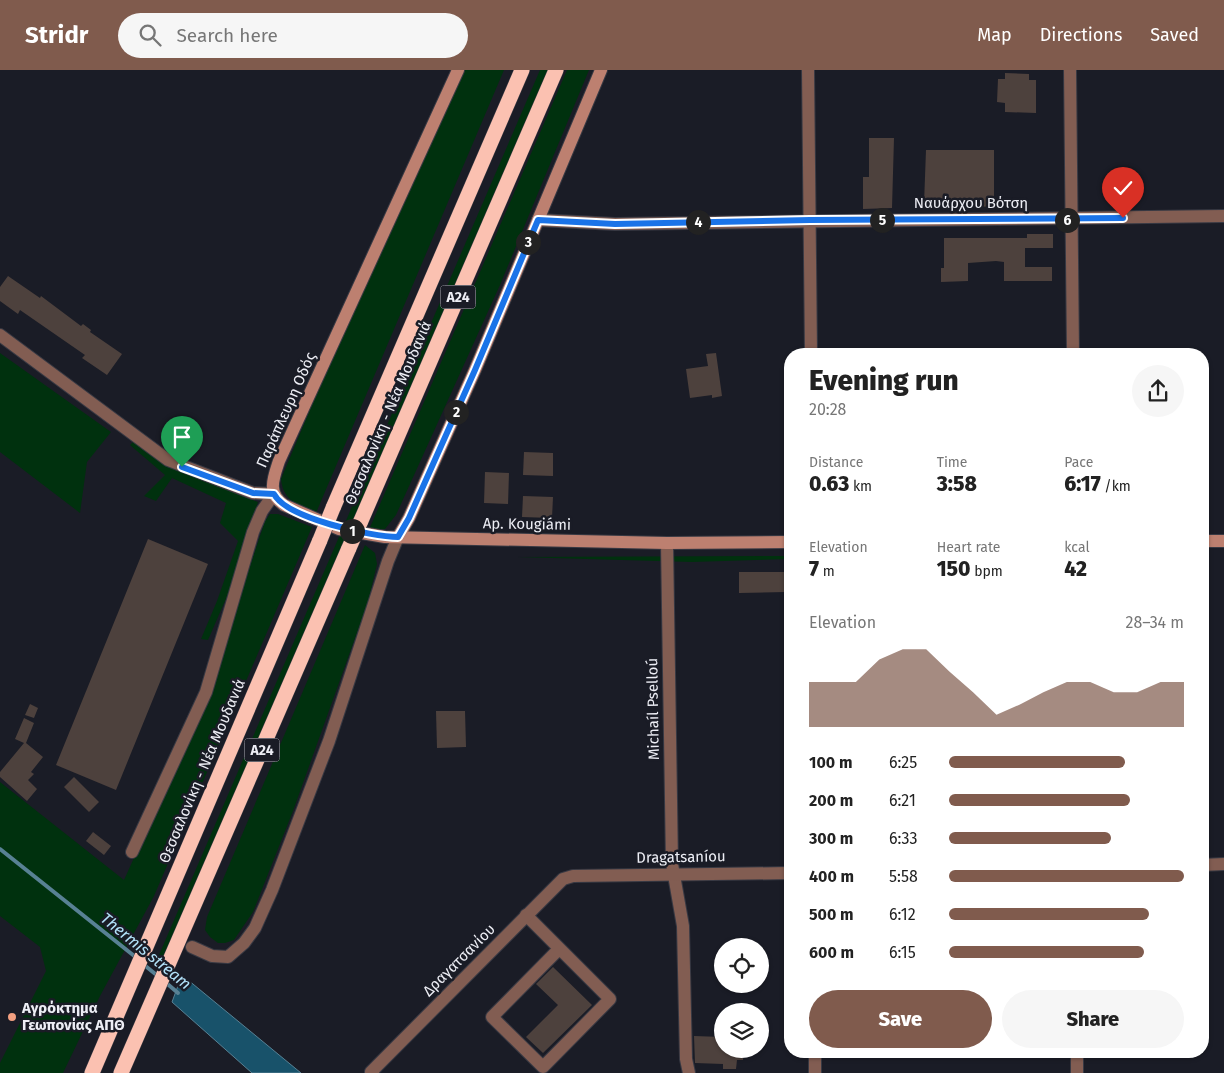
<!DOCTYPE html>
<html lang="en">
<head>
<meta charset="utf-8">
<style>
  :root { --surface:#fff; --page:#f6f6f6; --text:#222; --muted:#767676; --accent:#805b4d }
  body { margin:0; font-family:"Fira Sans",sans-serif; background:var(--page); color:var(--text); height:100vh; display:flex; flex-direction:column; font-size:19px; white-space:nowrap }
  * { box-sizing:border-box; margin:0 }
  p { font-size:16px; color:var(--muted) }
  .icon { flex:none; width:28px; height:28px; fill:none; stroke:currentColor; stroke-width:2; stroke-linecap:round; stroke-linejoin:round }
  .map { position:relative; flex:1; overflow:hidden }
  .drawer { position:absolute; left:784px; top:278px; width:425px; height:710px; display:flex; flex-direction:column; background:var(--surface); border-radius:20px; box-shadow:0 1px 4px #0004 }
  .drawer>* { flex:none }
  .controls { position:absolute; left:714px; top:868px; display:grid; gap:10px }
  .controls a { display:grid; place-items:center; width:55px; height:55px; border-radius:50%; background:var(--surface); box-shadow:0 1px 4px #0004; font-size:25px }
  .pin { position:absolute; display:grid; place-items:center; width:42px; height:42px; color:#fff; margin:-51px -21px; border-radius:50% 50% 50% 0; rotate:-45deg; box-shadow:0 0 5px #0007 }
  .pin .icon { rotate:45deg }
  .km { position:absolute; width:25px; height:25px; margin:-12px; border-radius:50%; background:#222; color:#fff; font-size:14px; line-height:25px; text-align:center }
  .round { display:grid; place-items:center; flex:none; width:52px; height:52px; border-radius:26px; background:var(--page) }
  .overview { display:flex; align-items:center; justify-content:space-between; height:85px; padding:0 25px }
  h1 { font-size:28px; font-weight:800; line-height:38px }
  .stats { display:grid; grid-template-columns:repeat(3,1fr); gap:8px; height:85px; padding:5px 25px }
  .stats div { display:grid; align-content:center }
  .stats b { font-size:21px; font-weight:800 }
  .stats small { font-size:14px; font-weight:400 }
  .stats p { font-size:14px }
  .chart { height:140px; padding:10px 25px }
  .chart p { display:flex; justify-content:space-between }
  .chart svg { width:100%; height:90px; margin-top:5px; fill:var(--accent); opacity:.7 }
  .cta { display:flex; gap:10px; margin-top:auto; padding:10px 25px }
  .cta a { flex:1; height:58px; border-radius:30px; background:var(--accent); color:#fff; font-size:20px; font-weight:800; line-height:58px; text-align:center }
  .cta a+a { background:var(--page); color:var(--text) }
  ul { padding:0 25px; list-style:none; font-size:16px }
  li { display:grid; grid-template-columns:80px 60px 1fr; align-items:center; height:38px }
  li i { height:12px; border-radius:6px; background:var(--accent) }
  header { display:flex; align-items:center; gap:30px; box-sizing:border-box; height:70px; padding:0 25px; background:var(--accent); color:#fff }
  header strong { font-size:24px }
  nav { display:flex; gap:28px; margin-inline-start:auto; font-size:18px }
  .search { width:350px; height:45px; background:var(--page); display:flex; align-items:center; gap:12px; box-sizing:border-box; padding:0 18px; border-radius:28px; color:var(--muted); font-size:19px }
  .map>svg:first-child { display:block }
  .green { fill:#00310e }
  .water { fill:#18526a; stroke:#588194 }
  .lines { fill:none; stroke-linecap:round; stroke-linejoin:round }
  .stream { stroke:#588194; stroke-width:4 }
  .building { fill:#4d413d }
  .street-casing { stroke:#383943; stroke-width:14 }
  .secondary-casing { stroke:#383943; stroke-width:14 }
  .highway-casing { stroke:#383943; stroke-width:16 }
  .street { stroke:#825d52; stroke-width:12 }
  .secondary { stroke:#bd8070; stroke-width:12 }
  .highway { stroke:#fbc1b1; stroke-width:15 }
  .highway-bridge-casing { stroke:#383943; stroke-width:16; stroke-linecap:butt }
  .highway-bridge { stroke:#fbc1b1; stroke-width:15 }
  .route-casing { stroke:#fff; stroke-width:10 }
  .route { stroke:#1a73e8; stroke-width:6 }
  .poi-dot { fill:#f3a081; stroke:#1a1c26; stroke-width:2 }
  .labels { text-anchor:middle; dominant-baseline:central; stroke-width:5; stroke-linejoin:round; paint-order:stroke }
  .shield { fill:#1a1c26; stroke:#aeafb7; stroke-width:1 }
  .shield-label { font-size:14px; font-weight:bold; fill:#edeef5 }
  .street-label { font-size:15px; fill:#edeef5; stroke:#1a1c26 }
  .poi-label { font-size:15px; font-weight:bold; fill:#edeef5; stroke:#1a1c26; text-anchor:start }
  .water-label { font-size:16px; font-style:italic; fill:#b2e2f9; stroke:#1a1c26 }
</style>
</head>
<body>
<header>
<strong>Stridr</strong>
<div class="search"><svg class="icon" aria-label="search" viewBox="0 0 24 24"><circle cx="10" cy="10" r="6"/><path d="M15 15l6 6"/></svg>Search here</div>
<nav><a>Map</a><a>Directions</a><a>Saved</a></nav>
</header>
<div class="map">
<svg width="1224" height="1003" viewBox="0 0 1224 1003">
  <rect width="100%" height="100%" fill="#1a1c26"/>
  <!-- green -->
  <g class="green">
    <path d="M462 0H504L316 443C298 435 283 431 281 409L332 287Z"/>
    <polygon points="540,0 548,0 165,887 159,885"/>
    <polygon points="567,0 589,0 500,215 396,445 385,459 368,462"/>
    <polygon points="0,283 111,362 87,392 80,443 0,382"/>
    <polygon points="134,371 166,396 258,432 228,524 208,570 201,569 217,531 238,471 220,453 226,433 172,408 156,431 144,426 165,405 130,375"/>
    <polygon points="270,444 278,444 312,457 154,826 100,926 63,1003 0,1003 0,993 46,901 40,877 0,846 0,712 124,810 206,628 265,451"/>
    <polygon points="365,475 375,483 377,494 368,532 293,741 253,842 234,870 225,873 218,873 210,867 205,860 207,847"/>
    <polygon points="790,486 790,489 692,492 517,487"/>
  </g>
  <!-- water -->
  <polygon class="water" points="182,905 301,1003 252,1003 172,932"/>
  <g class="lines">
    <!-- stream -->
    <g class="stream">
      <polyline points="0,779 138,889"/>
      <polyline points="143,894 159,907"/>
      <polyline points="164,911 178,923"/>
    </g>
  </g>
  <!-- building -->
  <g class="building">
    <polygon points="1005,3 1029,4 1029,10 1036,10 1036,43 1005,42 1005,33 997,32 998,9 1005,9"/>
    <polygon points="869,68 894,68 892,138 863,139 863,107 869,107"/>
    <polygon points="926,80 994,80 994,137 924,134"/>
    <polygon points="1027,164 1053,164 1053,178 1025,178 1025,197 1052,197 1052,211 1004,211 1004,192 996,191 968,193 968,211 941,212 941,198 944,198 944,168 1027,168"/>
    <polygon points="8,206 40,228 41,226 81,256 83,254 91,260 90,262 122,284 107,305 82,288 85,285 20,240 18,244 0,231 0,217"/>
    <polygon points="716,283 722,326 712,328 712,325 690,328 686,299 708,296 706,284"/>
    <polygon points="524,382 553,383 553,406 523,405"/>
    <polygon points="485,402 509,403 508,434 484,433"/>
    <polygon points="523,426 553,427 552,448 522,447"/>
    <polygon points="148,469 208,494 116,720 56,695"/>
    <polygon points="739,502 785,502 786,522 739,523"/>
    <polygon points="30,634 38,638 34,648 25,645"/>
    <polygon points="436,641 465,641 466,677 437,678"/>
    <polygon points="24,648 34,653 26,673 43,687 31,702 34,704 28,710 37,719 27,731 0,707 0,702 24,673 15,669"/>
    <polygon points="74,707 99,732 89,742 64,717"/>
    <polygon points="93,762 111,776 104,785 86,771"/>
    <polygon points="553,897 592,935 543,983 526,967 558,935 536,914"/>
    <polygon points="694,966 722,967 722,979 744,979 743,990 737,990 736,999 723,999 723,994 695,993"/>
  </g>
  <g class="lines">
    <!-- street casing -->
    <g class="street-casing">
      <g id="street">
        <polyline points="808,0 811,284"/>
        <polyline points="1070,0 1073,284"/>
        <polyline points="538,150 615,154 1224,146"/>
        <polyline points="0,265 168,390 253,423 274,424 262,441 253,462 206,622 132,782"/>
        <polyline points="667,473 672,794 683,856 686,989 689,1003"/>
        <polyline points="1202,795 1224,794"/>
        <polyline points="526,845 610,929 543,997 492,947 559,879"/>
        <polyline points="192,877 212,886 228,887 244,873 255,858 272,820 329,671 388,491 398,467"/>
        <polyline points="815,981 815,1003"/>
        <polyline points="1077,981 1077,1003"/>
        <polyline points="373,1003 371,1002 563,809 573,806 790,803"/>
      </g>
    </g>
    <!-- secondary casing -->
    <g class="secondary-casing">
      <g id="secondary">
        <path d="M458 0 279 391C273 409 267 423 284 435L339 459 385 467 667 473 790 472"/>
        <polyline points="398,467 409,448 475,300 601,0"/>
        <polyline points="1202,471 1224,471"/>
      </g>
    </g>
    <!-- highway casing -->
    <g class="highway-casing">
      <g id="highway">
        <polyline points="333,438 522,0"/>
        <polyline points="360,453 556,0"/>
        <polyline points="92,1003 320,470"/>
        <polyline points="121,1003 349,478"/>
      </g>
    </g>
    <!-- street -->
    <use href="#street" class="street"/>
    <!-- secondary -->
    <use href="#secondary" class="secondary"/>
    <!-- highway -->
    <use href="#highway" class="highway"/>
    <!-- highway-bridge casing -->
    <g class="highway-bridge-casing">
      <g id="highway-bridge">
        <polyline points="320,470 333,438"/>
        <polyline points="349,478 360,453"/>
      </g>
    </g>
    <!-- highway-bridge -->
    <use href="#highway-bridge" class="highway-bridge"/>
  </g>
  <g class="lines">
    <!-- route casing -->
    <g class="route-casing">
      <path id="route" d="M182 397 253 423 274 424C286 448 372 467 398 467L409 448 475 300 538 150 615 154 810 150 1123 148"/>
    </g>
    <!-- route -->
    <use href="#route" class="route"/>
  </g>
  <!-- markers -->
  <circle class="poi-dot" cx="12" cy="947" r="5"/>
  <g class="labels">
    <!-- shield labels -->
    <g class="shield">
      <rect x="440.5" y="215.5" width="35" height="23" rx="4"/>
      <rect x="244.5" y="668.5" width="35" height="23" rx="4"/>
    </g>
    <g class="shield-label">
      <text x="458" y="227">Α24</text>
      <text x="262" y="680">Α24</text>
    </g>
    <!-- street labels -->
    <g class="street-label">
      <text x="971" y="133">Ναυάρχου Βότση</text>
      <text transform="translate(286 340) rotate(-66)">Παράπλευρη Οδός</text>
      <text transform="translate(388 343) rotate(-67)">Θεσσαλονίκη - Νέα Μουδανιά</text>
      <text transform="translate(527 454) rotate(1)">Ap. Kougiámi</text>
      <text transform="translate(653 639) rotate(-91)">Michaíl Pselloú</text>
      <text transform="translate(202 701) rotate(-67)">Θεσσαλονίκη - Νέα Μουδανιά</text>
      <text transform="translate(681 787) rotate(-1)">Dragatsaníou</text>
      <text transform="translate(459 890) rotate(-45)">Δραγατσανίου</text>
    </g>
    <!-- poi labels -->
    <g class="poi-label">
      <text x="22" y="938">Αγρόκτημα<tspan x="22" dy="17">Γεωπονίας ΑΠΘ</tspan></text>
    </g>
    <!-- water labels -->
    <g class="water-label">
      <text transform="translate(146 881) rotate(39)">Thermis stream</text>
    </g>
  </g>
</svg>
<div class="controls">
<a><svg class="icon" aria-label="locate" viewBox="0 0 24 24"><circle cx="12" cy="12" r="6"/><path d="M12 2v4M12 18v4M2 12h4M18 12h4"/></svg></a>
<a><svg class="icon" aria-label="layers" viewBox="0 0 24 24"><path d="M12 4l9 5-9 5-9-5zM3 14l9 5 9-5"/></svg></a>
</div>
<div class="pin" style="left:182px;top:397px;background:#1e9e55"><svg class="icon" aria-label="arrive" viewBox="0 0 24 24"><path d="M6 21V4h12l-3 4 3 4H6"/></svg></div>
<div class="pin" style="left:1123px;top:148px;background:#d93025"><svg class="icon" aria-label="check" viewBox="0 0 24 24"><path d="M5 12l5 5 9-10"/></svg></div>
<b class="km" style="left:352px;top:461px">1</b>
<b class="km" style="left:456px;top:342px">2</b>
<b class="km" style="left:528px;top:172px">3</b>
<b class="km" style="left:698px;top:152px">4</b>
<b class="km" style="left:882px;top:150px">5</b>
<b class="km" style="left:1067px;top:150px">6</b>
<section class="drawer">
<div class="overview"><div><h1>Evening run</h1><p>20:28</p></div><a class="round"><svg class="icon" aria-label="share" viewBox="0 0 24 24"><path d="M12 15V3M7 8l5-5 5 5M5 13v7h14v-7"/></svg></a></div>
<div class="stats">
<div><p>Distance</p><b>0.63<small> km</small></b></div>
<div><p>Time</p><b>3:58</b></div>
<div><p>Pace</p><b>6:17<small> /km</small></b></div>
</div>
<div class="stats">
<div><p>Elevation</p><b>7<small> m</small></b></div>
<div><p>Heart rate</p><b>150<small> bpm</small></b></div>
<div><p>kcal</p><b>42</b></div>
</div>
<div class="chart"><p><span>Elevation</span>28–34 m</p>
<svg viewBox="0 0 160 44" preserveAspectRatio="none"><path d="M0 44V22L10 22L20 22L30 11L40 6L50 6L60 17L70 27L80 38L90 33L100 27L110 22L120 22L130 27L140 27L150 22L160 22V44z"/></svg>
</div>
<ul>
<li><b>100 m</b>6:25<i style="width:75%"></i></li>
<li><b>200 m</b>6:21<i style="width:77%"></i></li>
<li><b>300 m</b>6:33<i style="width:69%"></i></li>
<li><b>400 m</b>5:58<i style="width:100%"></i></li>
<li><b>500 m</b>6:12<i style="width:85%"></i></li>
<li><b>600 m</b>6:15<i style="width:83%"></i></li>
</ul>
<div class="cta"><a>Save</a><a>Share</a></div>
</section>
</div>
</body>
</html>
